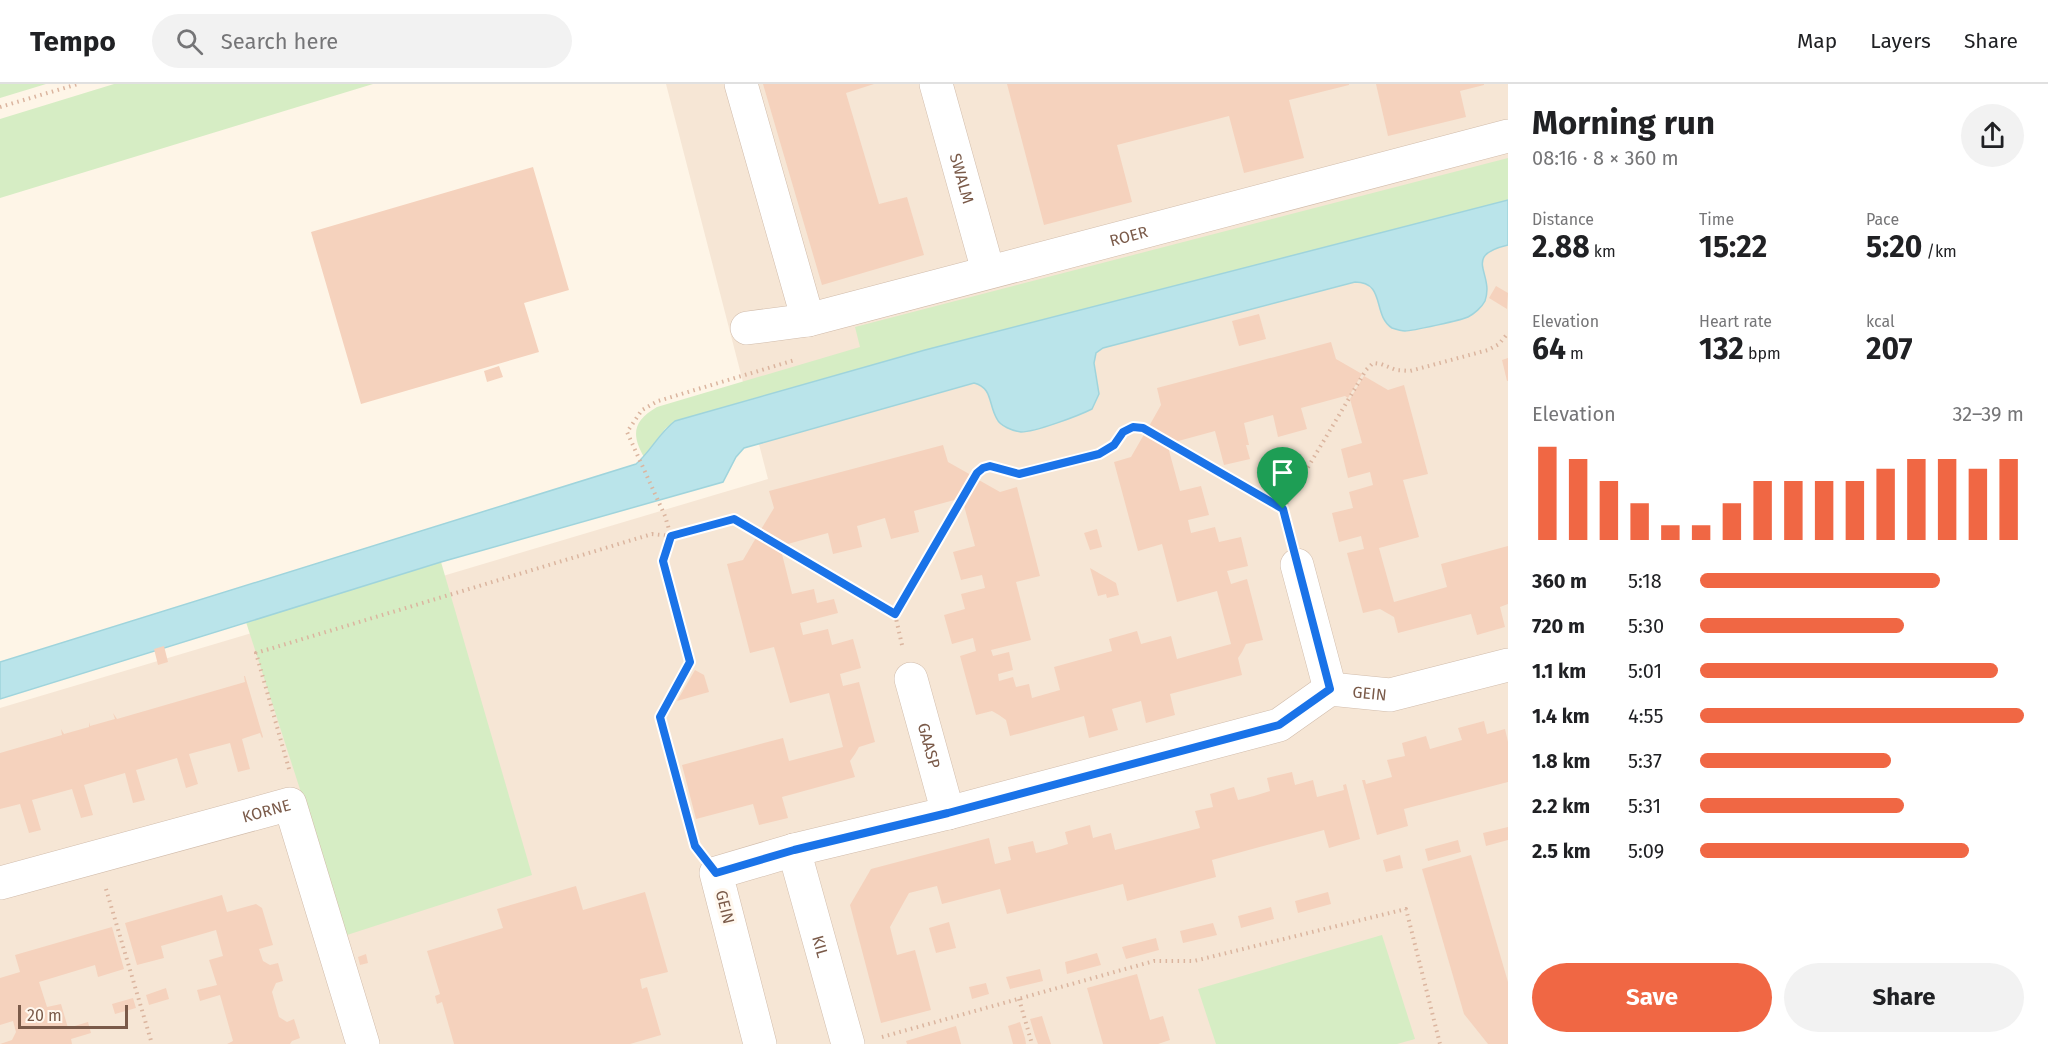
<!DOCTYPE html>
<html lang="en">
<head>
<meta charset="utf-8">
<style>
  :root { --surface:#fff; --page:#f2f2f2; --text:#202124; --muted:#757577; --line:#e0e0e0; --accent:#f06744 }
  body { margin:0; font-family:"Fira Sans",sans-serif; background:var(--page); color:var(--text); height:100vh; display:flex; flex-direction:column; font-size:22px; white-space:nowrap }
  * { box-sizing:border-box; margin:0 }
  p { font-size:20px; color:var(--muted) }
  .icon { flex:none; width:33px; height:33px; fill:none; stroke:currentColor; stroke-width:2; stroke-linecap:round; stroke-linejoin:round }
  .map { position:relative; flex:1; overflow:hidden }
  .sheet { display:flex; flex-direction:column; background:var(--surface); width:540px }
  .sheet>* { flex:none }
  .scale { position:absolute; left:18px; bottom:15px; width:110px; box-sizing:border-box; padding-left:6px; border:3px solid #7a5a49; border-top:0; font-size:16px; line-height:21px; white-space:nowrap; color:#7a5a49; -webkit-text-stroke:4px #fff8ef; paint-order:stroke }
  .pin { position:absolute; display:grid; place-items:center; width:51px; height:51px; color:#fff; margin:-62px -26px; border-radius:50% 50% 50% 0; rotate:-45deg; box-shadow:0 0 6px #0007 }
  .pin .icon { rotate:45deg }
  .round { display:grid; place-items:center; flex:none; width:63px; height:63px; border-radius:32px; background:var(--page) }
  .headline { display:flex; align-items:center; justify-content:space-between; height:102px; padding:0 24px }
  h1 { font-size:33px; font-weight:700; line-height:45px }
  .metrics { display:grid; grid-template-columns:repeat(3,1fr); gap:9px; height:102px; padding:6px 24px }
  .metrics div { display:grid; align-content:center }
  .metrics b { font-size:30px; font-weight:700 }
  .metrics small { font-size:16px; font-weight:400 }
  .metrics p { font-size:16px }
  .chart { height:168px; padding:12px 24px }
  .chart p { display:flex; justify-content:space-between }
  .chart svg { width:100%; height:108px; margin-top:6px; stroke:var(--accent); stroke-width:6 }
  .cta { display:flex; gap:12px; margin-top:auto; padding:12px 24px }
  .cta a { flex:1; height:69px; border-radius:36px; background:var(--accent); color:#fff; font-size:24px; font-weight:700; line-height:69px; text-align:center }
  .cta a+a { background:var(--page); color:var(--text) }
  ul { padding:0 24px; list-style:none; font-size:20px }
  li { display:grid; grid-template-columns:96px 72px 1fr; align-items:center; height:45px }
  li i { height:15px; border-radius:8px; background:var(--accent) }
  header { display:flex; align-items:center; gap:36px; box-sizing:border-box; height:84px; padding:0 30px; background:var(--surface); border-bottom:2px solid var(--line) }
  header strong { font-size:28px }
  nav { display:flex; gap:33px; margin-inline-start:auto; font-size:21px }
  .search { width:420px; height:54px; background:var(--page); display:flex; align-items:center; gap:15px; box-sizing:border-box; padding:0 21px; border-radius:33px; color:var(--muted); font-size:22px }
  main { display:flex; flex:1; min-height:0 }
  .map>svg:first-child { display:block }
  .residential { fill:#f6e6d5 }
  .green { fill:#d6edc4 }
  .water { fill:#bae4ea; stroke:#9fd4dc; stroke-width:1.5 }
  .building { fill:#f5d2bd }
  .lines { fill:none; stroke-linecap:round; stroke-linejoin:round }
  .minor-casing { stroke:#d1bcab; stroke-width:34 }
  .path { stroke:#dbb59f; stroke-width:4; stroke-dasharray:1.5 4.5; stroke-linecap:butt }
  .minor { stroke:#fff; stroke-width:33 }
  .route-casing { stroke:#fff; stroke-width:12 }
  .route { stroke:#1a73e8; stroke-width:8 }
  .labels { text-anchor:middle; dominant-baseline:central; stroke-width:6; stroke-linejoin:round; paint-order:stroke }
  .street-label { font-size:16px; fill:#7a5a49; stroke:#fff8ef }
</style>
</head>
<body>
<header>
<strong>Tempo</strong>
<div class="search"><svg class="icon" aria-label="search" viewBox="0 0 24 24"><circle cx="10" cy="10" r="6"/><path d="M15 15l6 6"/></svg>Search here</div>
<nav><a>Map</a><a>Layers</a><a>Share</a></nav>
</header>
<main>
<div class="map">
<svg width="1508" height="960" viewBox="0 0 1508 960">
  <rect width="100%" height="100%" fill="#fef5e7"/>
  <!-- residential -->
  <polygon class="residential" points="666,0 1508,0 1508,960 0,960 0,624 768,395"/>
  <!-- green -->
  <g class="green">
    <polygon points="0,0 46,0 0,14"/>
    <polygon points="114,0 373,0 0,114 0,35"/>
    <path d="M1508 74V116L925 266 675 337 665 345 644 373C631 350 633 337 657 323L860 263 855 243Z"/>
    <polygon points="441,478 532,791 347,851 246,538"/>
    <polygon points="1382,851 1415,955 1397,960 1216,960 1198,905"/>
  </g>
  <!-- water -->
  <path class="water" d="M1508 116V161C1461 172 1495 189 1485 217 1482 223 1474 230 1468 233 1462 236 1412 247 1405 247 1403 247 1395 245 1392 244 1372 231 1386 198 1355 198L1103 264 1096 269 1094 279 1099 310 1092 325C1078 332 1035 348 1021 348 1013 347 1000 342 997 335 988 320 993 304 974 299L744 364 736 373 723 398 441 478 0 615V578L636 380C651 367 659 349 675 337L925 266Z"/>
  <!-- building -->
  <g class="building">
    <polygon points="763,0 874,0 846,9 879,120 907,113 924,171 822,201"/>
    <polygon points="1007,0 1349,0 1349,1 1289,16 1304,74 1244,89 1229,32 1117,61 1132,118 1044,141"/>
    <polygon points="1376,0 1484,0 1484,1 1460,7 1466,33 1388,52"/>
    <polygon points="533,83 569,206 524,219 539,268 361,320 311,148"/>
    <polygon points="1496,202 1508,209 1507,225 1489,214"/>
    <polygon points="1259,230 1266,255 1239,262 1232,237"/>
    <polygon points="1331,258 1336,275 1362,290 1348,314 1345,312 1301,324 1307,345 1278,353 1273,331 1244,339 1249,361 1246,361 1250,375 1224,381 1215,347 1171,359 1148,344 1161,321 1157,304"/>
    <polygon points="1508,274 1508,297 1507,297 1502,276"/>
    <polygon points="499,282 503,293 487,298 484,287"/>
    <polygon points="1364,292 1388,306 1404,301 1428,390 1403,396 1419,453 1379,464 1394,518 1447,503 1441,480 1508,462 1508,520 1500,523 1505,543 1477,551 1471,530 1398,549 1394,533 1380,525 1363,529 1347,469 1364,465 1361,452 1339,458 1332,429 1353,424 1349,408 1373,401 1370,388 1348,394 1341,365 1362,359 1350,315"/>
    <polygon points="1146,347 1170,361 1168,363 1180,407 1201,402 1209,431 1188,436 1191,449 1215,443 1219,458 1241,453 1248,482 1227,487 1231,500 1247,495 1263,556 1246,560 1242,568 1238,574 1242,591 1170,610 1175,631 1146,639 1141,617 1112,625 1118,646 1089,654 1084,632 1010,652 1006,636 999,631 992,627 976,631 960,572 976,567 973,554 952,560 944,531 965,525 961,510 985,504 982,491 961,496 953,468 975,462 963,418 977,395 1000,408 1017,403 1040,492 1016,498 1031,556 991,566 993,572 1009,568 1013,586 998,590 999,597 1013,593 1016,603 1029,600 1032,614 1060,606 1054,583 1112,567 1109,555 1137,547 1141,560 1171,552 1177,575 1231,560 1217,507 1177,518 1162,460 1138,467 1114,378 1131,373"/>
    <polygon points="943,361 948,378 971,391 958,415 914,427 919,448 891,455 885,434 857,442 862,463 833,470 828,449 784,461 760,447 774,424 769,407"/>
    <polygon points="1097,445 1102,463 1090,466 1084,449"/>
    <polygon points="757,452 781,466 792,510 814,505 817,519 834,515 838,529 800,539 803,551 828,545 832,561 853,555 861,584 840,590 843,602 859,598 875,658 859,663 855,670 850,677 855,693 782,713 788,734 759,741 753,720 696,735 682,681 783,654 789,677 843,663 829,609 790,619 774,563 750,569 727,480 743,476"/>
    <polygon points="1090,484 1116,499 1119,511 1107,514 1106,510 1098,512"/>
    <polygon points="164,562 168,578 158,581 154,565"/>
    <polygon points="695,586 704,591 709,608 677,617"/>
    <polygon points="244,592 245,592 263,653 262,654 260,649 242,655 250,685 238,688 230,659 189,670 198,700 186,704 177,674 136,686 145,716 133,719 125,689 84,701 93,731 81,734 72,705 32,716 41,746 29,749 20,720 0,725 0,669 62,651 61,645 64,650 89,643 89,638 90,642 115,635 113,629 117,635 245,598"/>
    <polygon points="1484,637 1487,650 1505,645 1508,658 1508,698 1404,725 1408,742 1377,751 1362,696 1365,696 1366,700 1392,693 1387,676 1405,672 1402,659 1426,652 1430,665 1462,656 1458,644"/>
    <polygon points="1292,688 1295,701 1313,696 1317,713 1344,706 1343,701 1346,700 1360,755 1329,764 1324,746 1267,761 1212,776 1216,793 1127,817 1123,800 1007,830 1000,805 942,820 937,802 909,809 890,843 897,871 915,866 931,926 881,939 850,821 871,785 989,754 995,780 1011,776 1008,763 1033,757 1036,769 1052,765 1068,760 1065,748 1090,741 1093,754 1111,749 1115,766 1200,744 1195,727 1213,723 1210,710 1234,703 1238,716 1254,712 1270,707 1267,694"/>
    <polygon points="1508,743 1508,756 1486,762 1483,749"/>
    <polygon points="1458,756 1461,768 1428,777 1425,765"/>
    <polygon points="1400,771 1403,784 1386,788 1383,776"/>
    <polygon points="1471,771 1508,898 1508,960 1488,960 1464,930 1422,785"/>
    <polygon points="576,802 583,826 645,808 668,888 640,895 642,905 647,903 661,951 630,960 454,960 442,918 437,920 435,912 440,910 427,867 503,844 497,825"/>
    <polygon points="1328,808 1331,820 1298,829 1295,817"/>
    <polygon points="222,811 227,828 256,820 262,824 273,861 259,865 263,877 270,881 278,879 283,897 276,899 272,908 279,933 287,938 294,935 300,954 292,957 290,960 227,960 233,957 220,911 200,917 197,906 217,901 209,876 223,872 216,846 161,862 164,874 137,881 125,839"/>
    <polygon points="1271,823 1274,835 1241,844 1238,832"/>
    <polygon points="949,838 956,864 936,869 929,844"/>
    <polygon points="1213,839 1217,851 1183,859 1180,847"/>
    <polygon points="112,843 124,885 98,893 95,881 39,898 47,923 61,920 68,944 88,938 91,949 71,955 72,960 0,960 12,956 16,948 13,937 0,941 0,894 20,888 15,871"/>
    <polygon points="1156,854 1159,866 1126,875 1122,863"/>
    <polygon points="1097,869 1101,881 1067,890 1065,878"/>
    <polygon points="366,870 368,879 360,881 358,873"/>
    <polygon points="1040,885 1043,897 1010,905 1006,893"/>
    <polygon points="1137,890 1150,936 1163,932 1170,956 1158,960 1103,960 1087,904"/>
    <polygon points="986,899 989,910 972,915 969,903"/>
    <polygon points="166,904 169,915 149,921 146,911"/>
    <polygon points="133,914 136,924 115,930 112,920"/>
    <polygon points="1042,932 1047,948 1051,960 1038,960 1035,952 1030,935"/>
    <polygon points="1020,938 1025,954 1026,960 1013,960 1008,942"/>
    <polygon points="956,942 961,960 907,960 906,957"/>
  </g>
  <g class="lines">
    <!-- minor casing -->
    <g class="minor-casing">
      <g id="minor">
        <polyline points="741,0 808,236"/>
        <path id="s1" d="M936 0 988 187"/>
        <path id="s2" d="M747 244 808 236 1508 52"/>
        <polyline points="1297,481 1330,605"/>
        <path id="s3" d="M911 595 948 729"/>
        <path id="s4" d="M794 766 848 960"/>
        <path id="s5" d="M0 799 290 720 363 960"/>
        <path id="s6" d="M760 960 716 789 794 766 948 729 1279 641 1330 605 1390 611 1508 581"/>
      </g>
    </g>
    <!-- path -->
    <g class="path">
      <polyline points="0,23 78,0"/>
      <polyline points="1288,448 1283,425 1366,286 1373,279 1381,280 1396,286 1410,287 1488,266 1499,260 1508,249"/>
      <path d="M902 561 895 530 977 389C995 375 1002 392 1020 390 1037 388 1102 371 1114 361 1126 350 1124 342 1143 344L1283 425"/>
      <polyline points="289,685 256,569 652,450 671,452 734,435 895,530"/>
      <polyline points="695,762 660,633 690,578 663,477 671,452 665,432 627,348 642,326 658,317 795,276"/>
      <polyline points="106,805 152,960"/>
      <polyline points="1019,915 1032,960"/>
      <polyline points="882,953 1154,877 1194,877 1406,825 1440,960"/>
    </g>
    <!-- minor -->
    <use href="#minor" class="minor"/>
  </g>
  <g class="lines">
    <!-- route casing -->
    <g class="route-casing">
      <polygon id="route" points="1133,343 1143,344 1283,425 1330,605 1279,641 948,729 794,766 716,789 695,762 660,633 690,578 663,477 671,452 734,435 895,530 977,389 983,384 990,382 1019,390 1099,370 1114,361 1123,348"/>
    </g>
    <!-- route -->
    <use href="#route" class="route"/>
  </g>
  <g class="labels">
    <!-- street labels -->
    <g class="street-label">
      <text stroke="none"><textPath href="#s1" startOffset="98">SWALM</textPath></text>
      <text stroke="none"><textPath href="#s2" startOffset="393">ROER</textPath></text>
      <text stroke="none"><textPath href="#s6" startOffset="861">GEIN</textPath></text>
      <text stroke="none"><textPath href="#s3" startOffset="69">GAASP</textPath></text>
      <text stroke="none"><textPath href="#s5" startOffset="276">KORNE</textPath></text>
      <text transform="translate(725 823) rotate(76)">GEIN</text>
      <text stroke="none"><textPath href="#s4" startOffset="100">KIL</textPath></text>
    </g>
  </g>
</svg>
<div class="scale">20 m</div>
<div class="pin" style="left:1283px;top:425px;background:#1e9e55"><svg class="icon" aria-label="arrive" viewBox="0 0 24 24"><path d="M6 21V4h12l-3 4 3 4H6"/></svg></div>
</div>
<section class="sheet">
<div class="headline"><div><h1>Morning run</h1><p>08:16 · 8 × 360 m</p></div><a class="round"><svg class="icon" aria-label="share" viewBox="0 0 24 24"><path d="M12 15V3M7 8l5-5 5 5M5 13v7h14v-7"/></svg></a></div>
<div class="metrics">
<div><p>Distance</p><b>2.88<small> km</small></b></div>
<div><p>Time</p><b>15:22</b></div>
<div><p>Pace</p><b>5:20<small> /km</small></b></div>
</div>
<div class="metrics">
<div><p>Elevation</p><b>64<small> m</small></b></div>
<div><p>Heart rate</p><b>132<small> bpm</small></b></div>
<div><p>kcal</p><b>207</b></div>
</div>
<div class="chart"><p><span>Elevation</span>32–39 m</p>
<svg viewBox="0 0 160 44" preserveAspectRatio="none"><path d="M5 44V6M15 44V11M25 44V20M35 44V29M45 44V38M55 44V38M65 44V29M75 44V20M85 44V20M95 44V20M105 44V20M115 44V15M125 44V11M135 44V11M145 44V15M155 44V11"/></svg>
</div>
<ul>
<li><b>360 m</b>5:18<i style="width:74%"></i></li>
<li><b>720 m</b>5:30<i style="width:63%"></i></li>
<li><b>1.1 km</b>5:01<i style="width:92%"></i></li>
<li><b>1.4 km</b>4:55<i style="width:100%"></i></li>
<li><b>1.8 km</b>5:37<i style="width:59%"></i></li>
<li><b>2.2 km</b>5:31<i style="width:63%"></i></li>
<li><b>2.5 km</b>5:09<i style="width:83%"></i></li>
</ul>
<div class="cta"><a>Save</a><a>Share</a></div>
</section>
</main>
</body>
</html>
